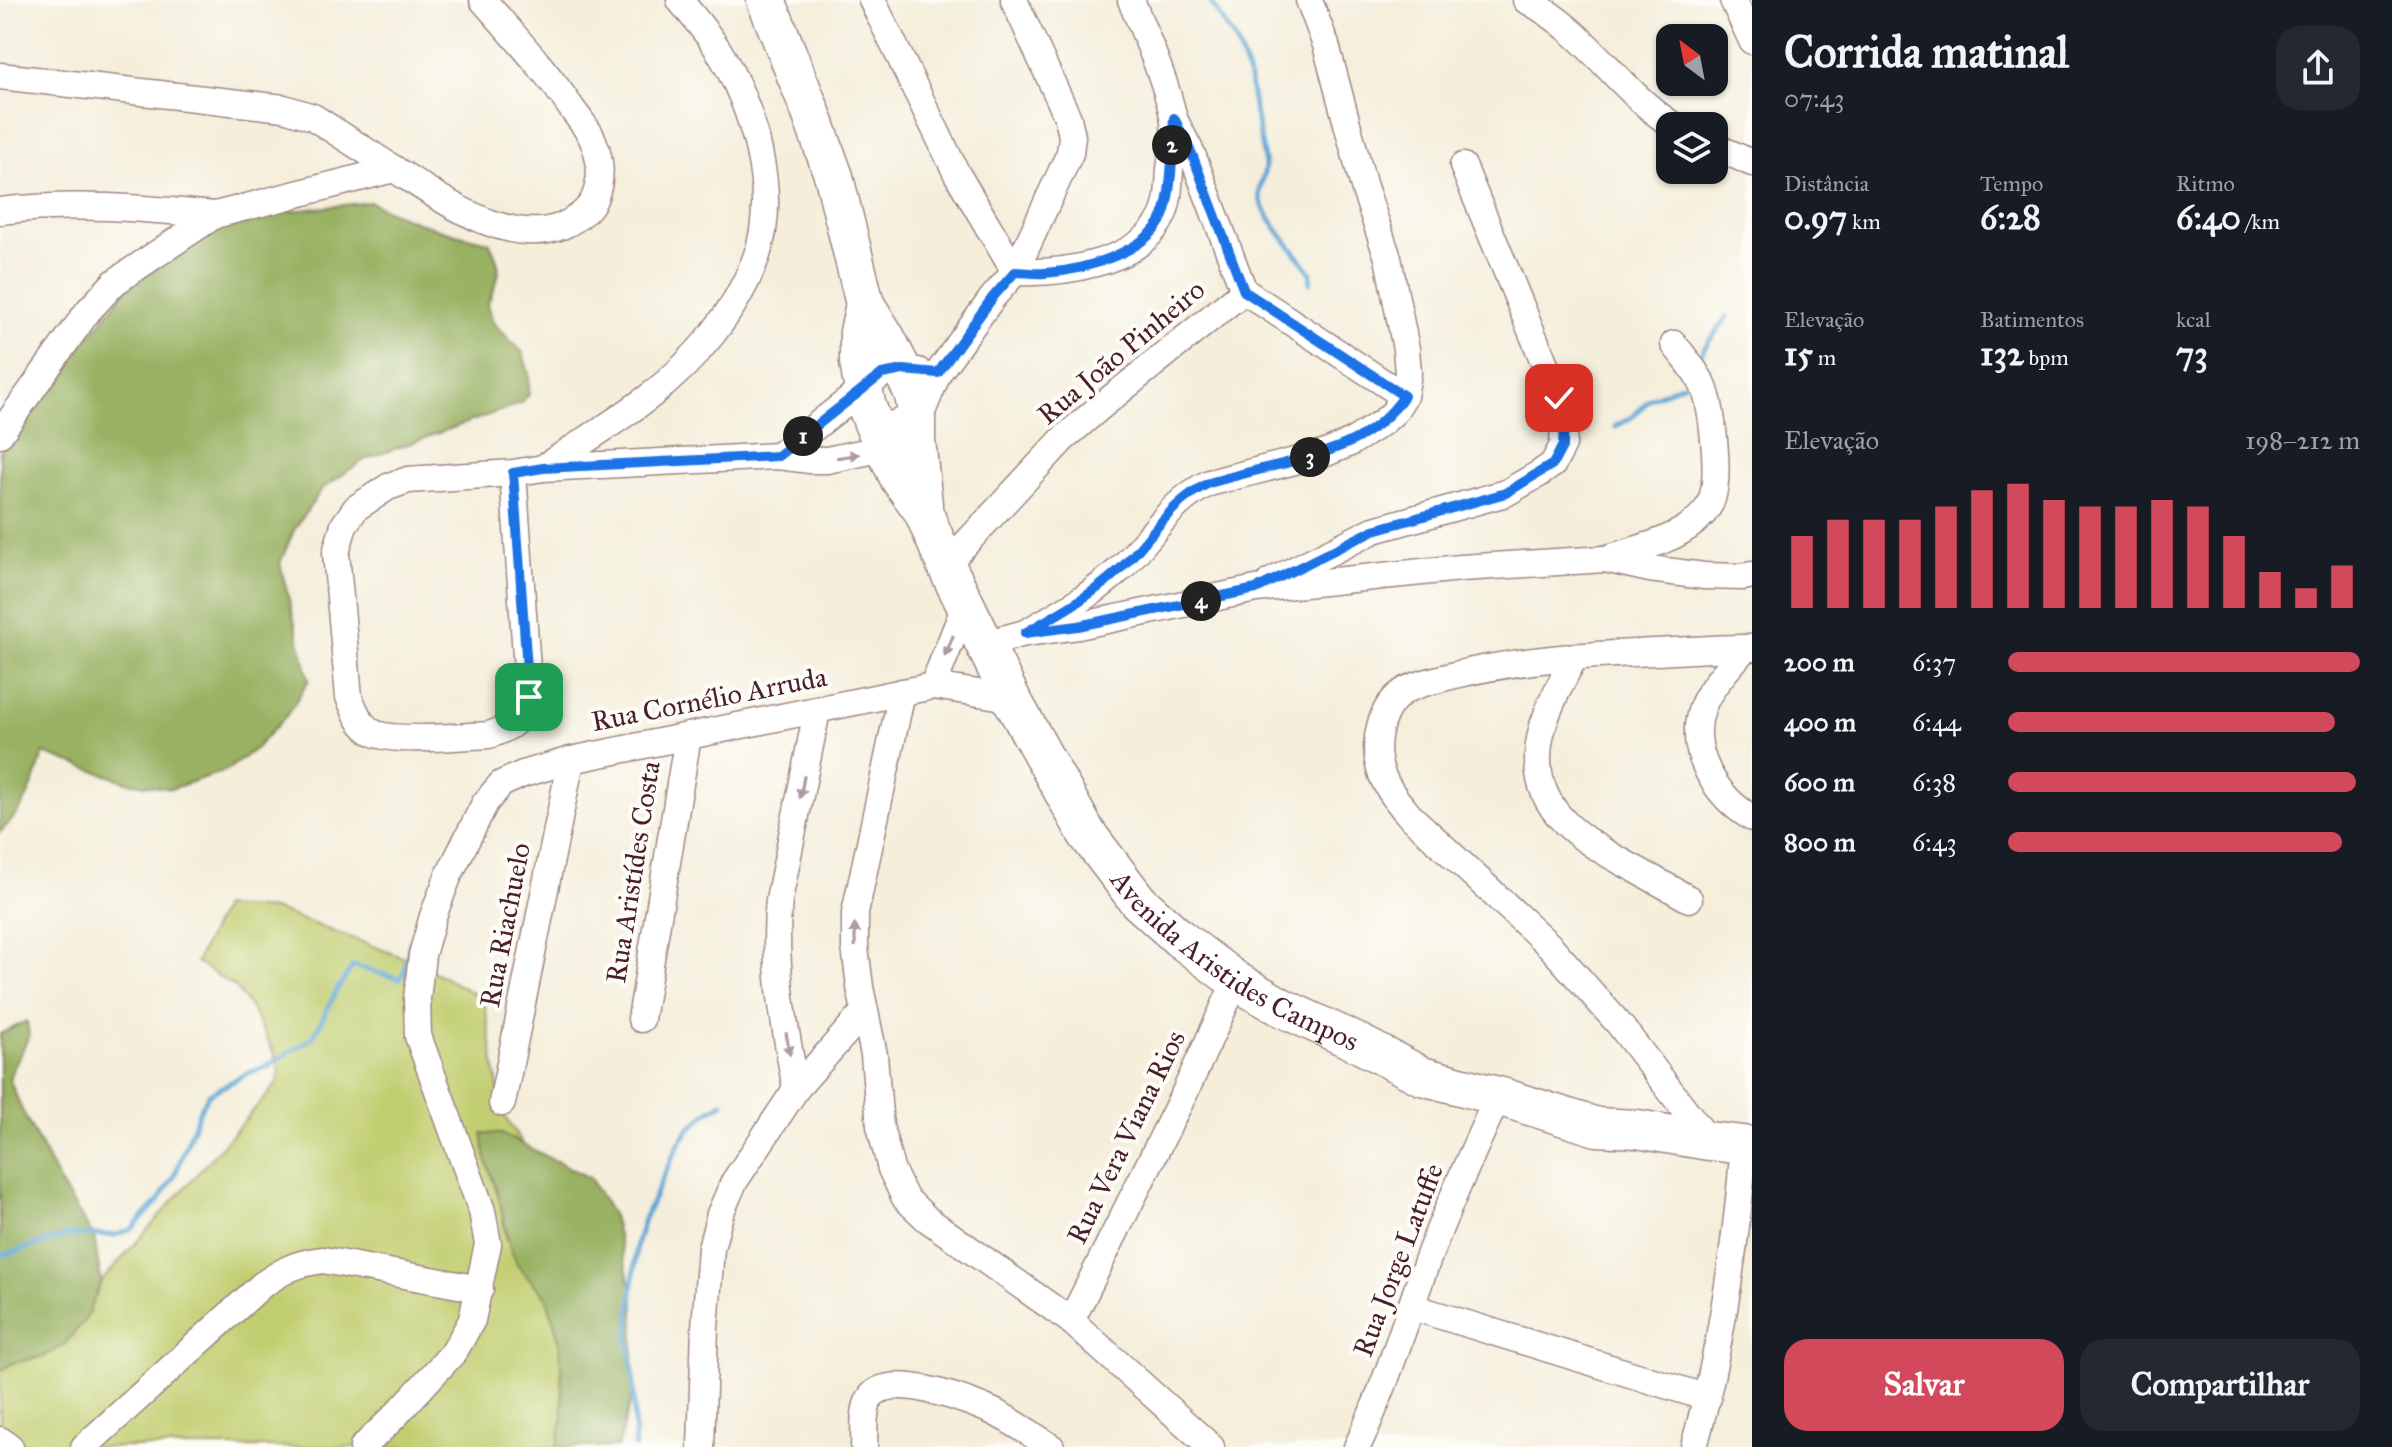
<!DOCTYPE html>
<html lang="pt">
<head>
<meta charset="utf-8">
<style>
  :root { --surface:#171b24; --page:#242831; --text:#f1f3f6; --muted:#9ea1a6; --accent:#d1495b }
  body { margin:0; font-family:"IM FELL Great Primer",serif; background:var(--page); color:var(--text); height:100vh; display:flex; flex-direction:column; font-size:30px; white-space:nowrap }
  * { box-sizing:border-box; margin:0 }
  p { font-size:26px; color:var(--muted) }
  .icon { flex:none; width:44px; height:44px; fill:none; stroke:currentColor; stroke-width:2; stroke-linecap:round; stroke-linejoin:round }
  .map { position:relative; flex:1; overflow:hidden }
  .sheet { display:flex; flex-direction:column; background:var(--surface); width:640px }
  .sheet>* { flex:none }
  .needle { width:52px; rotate:328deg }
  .buttons { position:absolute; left:1656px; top:24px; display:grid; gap:16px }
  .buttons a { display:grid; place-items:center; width:72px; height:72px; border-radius:16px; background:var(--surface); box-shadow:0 2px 6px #0004; font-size:40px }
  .pin { position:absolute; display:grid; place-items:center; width:68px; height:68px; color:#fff; margin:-34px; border-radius:16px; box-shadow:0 4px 12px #0006 }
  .km { position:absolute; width:40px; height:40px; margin:-20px; border-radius:50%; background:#222; color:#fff; font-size:22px; line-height:40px; text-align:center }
  .round { display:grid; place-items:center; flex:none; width:84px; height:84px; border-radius:24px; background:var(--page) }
  .summary { display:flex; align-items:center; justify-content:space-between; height:136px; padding:0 32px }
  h1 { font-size:44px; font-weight:700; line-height:60px }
  .figures { display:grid; grid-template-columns:repeat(3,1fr); gap:12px; height:136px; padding:8px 32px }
  .figures div { display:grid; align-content:center }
  .figures b { font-size:34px; font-weight:700 }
  .figures small { font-size:22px; font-weight:400 }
  .figures p { font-size:22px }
  .chart { height:224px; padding:16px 32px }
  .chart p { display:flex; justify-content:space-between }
  .chart svg { width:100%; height:144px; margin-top:8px; stroke:var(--accent); stroke-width:6 }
  .button { display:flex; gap:16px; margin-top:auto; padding:16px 32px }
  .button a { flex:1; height:92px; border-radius:24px; background:var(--accent); color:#fff; font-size:32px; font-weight:700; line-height:92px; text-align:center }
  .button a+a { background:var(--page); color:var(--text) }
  ul { padding:0 32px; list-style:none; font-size:26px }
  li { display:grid; grid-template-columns:128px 96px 1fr; align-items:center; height:60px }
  li i { height:20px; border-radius:10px; background:var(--accent) }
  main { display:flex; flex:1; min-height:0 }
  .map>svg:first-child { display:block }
  .green { fill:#c1ce6f; stroke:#86764d; stroke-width:2 }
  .forest { fill:#98b162; stroke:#716846; stroke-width:2 }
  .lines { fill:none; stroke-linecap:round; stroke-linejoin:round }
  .stream { stroke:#5da5d4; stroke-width:5 }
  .minor-casing { stroke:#9f8682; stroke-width:29 }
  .highway-casing { stroke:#9f8682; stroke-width:41 }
  .minor { stroke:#fff; stroke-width:26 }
  .highway { stroke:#fff; stroke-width:38 }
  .oneway { fill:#ae9aa0 }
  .route-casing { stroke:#fff; stroke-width:16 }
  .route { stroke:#1a73e8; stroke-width:10 }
  .labels { text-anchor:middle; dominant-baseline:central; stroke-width:8; stroke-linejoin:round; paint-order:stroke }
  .street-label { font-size:28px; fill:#4a1f2b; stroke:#fdfcf7 }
</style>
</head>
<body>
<main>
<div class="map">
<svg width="1752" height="1447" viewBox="0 0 1752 1447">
  <rect width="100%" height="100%" fill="#fdfcf7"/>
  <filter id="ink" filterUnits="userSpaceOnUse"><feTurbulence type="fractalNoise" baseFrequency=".0125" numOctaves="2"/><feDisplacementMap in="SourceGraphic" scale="16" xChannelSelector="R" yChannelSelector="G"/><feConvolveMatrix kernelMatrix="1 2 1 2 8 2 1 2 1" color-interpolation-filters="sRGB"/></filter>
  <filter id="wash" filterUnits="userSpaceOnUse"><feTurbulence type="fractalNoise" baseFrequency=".006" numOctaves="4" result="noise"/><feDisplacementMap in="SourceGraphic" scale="32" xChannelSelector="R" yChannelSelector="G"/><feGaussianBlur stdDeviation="1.8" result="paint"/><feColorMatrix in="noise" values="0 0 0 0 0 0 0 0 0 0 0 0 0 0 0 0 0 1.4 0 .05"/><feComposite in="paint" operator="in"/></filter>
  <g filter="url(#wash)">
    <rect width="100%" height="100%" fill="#f4eeda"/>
    <!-- green -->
    <polygon class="green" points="223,907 276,910 418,963 484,999 502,1112 524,1146 502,1134 483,1134 486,1159 500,1201 505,1234 518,1266 547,1298 560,1344 563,1416 557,1447 0,1447 0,1371 13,1363 45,1356 85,1320 101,1282 276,1085 280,1072 274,1053 252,1010 235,987 196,962"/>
    <!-- forest -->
    <g class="forest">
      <path d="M370 202C408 221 447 233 489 242 505 272 499 276 487 305L494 324 523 353 529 374V394L522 403 364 460 322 489 294 530 280 563 309 680 287 715 256 748 227 770 171 789 127 782 43 753C35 784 25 810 0 832V451L124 292 209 229 283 212Z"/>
      <polygon points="27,1021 29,1036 9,1078 21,1108 61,1185 94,1237 101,1282 85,1320 64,1345 44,1356 13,1363 0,1371 0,1034"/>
      <polygon points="482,1133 502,1134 590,1178 613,1216 634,1299 633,1392 618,1447 557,1447 563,1416 560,1344 547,1298 518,1266 510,1248 500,1201 486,1159"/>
    </g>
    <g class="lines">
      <!-- stream -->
      <g class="stream">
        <path d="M1209 0 1236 41 1248 73 1265 165C1265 176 1258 186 1260 197 1262 215 1299 256 1311 273L1310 283"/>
        <path d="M1698 362C1702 346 1719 331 1727 316"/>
        <polyline points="1615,427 1632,417 1650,399 1685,383"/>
        <polyline points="0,1256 69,1235 116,1235 132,1229 159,1200 174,1177 201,1107 209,1094 250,1072 266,1067 311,1039 316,1032 336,991 353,966 400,979 404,973 410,942"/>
        <polyline points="635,1447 633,1371 628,1334 637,1242 644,1219 678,1145 689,1129 709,1111 723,1103"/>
      </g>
    </g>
  </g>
  <g filter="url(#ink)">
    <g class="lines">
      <!-- minor casing -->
      <g class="minor-casing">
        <g id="minor">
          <polyline points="872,0 957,174 1015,272"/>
          <polyline points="1014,0 1068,118 1072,136 1070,153 1015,272"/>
          <path d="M1526 0C1588 32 1618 90 1674 126"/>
          <polyline points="1733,0 1752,41"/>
          <polyline points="0,76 284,108 313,117 394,169"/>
          <polyline points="1175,121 1192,154 1244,291"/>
          <polyline points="1714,146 1752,163"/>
          <path d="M0 211C74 202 142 208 215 215"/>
          <polyline points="1244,291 1404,396"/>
          <path d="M873 423 888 426 916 417 924 407 938 373 993 297 1015 272C1060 274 1139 264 1162 217 1169 203 1169 185 1170 169 1172 153 1177 131 1173 115 1164 76 1146 37 1131 0"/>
          <path d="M0 434 88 311 115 282 149 259 215 215 394 169C439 197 506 248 562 226 575 220 588 212 594 199 603 178 601 155 590 134 585 126 578 117 572 109 546 70 514 36 483 0"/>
          <polyline points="778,456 882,374 903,370 918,371"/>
          <path d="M543 468C579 444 616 422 650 396 695 361 736 312 756 258 780 193 752 104 717 48 706 31 692 16 680 0"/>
          <path d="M513 473 529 697C522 720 511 728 489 735 463 736 395 743 374 733 360 726 355 711 349 697L336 553 344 525 356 508 388 487 408 480 513 473 543 468 778 456 810 460H827L899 445"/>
          <path d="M1605 559C1635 549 1672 542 1696 521 1704 514 1711 505 1713 495 1719 472 1713 407 1703 385 1696 370 1684 357 1674 344"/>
          <polyline points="946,565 1063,439 1099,408 1244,291"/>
          <polyline points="1270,582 1374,530 1506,493 1539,474 1553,464 1563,445 1564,424 1559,398 1463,166"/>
          <path d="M1025 633C1058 614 1091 596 1119 570 1151 540 1168 503 1209 483L1326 453 1350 443 1383 422 1394 412 1404 396 1408 373 1406 349 1388 258 1364 187 1326 45 1309 0"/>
          <polyline points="984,644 1025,633 1078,626 1256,589 1461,568 1605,559 1650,569 1704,576 1743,577 1752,575"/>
          <path d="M1745 648C1730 667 1710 686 1702 708 1687 751 1716 797 1752 818"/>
          <path d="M1575 656C1559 687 1537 724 1538 760 1538 814 1583 840 1624 863 1646 875 1668 887 1689 899"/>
          <polyline points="933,686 965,606"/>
          <polyline points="902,692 855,913 855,947 860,987 874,1055 880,1126 891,1169 905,1198 927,1219 1071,1321 1211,1447"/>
          <polyline points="641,1019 688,736"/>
          <path d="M796 1089C785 1028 772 962 779 900L817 711"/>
          <polyline points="502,1103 571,760"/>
          <path d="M1709 1141 1619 1024 1551 947 1409 815C1398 802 1388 790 1382 775 1371 746 1379 704 1408 689 1423 682 1440 679 1455 675 1521 659 1587 655 1654 652 1687 651 1720 647 1752 648"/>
          <polyline points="1412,1307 1708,1398"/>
          <polyline points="1071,1321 1185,1092 1236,981"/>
          <polyline points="0,1440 10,1447"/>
          <path d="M84 1447 262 1285C284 1270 296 1263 323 1260L480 1289"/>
          <polyline points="363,1447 395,1416 454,1352 472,1320 488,1244 482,1211 418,1036 417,999 422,955 433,916 448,877 485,803 501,784 523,774 571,760 933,686 1011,698"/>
          <polyline points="701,1447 705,1327 711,1248 720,1214 734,1182 796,1089 864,1012"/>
          <path d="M864 1447C865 1433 862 1411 870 1398 887 1370 963 1399 987 1409 1009 1418 1031 1434 1051 1447"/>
          <path d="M1357 1447C1387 1384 1406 1318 1430 1253 1450 1200 1475 1148 1498 1096"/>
          <path d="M1694 1447C1721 1348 1736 1247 1744 1145"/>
        </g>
      </g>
      <!-- highway casing -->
      <g class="highway-casing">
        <g id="highway">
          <polyline points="766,0 810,110 834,177 865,304 886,338 913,392 916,405 916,440 923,504"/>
          <path id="s1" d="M865 304 859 332V362L866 404 873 423 899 478 923 511 946 565 1011 698 1087 834 1138 901 1179 938 1236 981 1283 1008 1358 1043 1422 1076 1498 1096 1597 1127 1637 1129 1709 1141 1752 1146"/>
        </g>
      </g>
      <!-- minor -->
      <use href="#minor" class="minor"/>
      <!-- highway -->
      <use href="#highway" class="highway"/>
    </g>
    <!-- one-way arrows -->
    <defs><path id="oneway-solid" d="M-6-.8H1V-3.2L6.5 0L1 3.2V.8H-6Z" transform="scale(2)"/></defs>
    <g class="oneway">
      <use href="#oneway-solid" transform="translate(848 456) rotate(-9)"/>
      <use href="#oneway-solid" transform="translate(949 646) rotate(112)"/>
      <use href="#oneway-solid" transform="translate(802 787) rotate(101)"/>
      <use href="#oneway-solid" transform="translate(855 935) rotate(-91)"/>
      <use href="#oneway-solid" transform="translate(788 1044) rotate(80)"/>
    </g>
  </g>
  <g class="lines" filter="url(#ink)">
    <!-- route casing -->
    <g class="route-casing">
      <path id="route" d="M529 697 513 473 543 468 778 456 882 374 903 370 938 373 993 297 1015 272C1025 272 1035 274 1045 273 1081 271 1148 252 1163 216 1173 191 1172 145 1174 118L1192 154 1244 291 1404 396C1373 441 1332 451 1282 464 1257 470 1233 476 1209 483 1168 503 1151 540 1119 570 1091 596 1058 614 1025 633L1078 626 1256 589 1374 530 1506 493 1553 464 1563 445 1564 424 1559 398"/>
    </g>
    <!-- route -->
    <use href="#route" class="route"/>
  </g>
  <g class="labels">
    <!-- street labels -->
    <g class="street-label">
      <text transform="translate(1121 352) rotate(-40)">Rua João Pinheiro</text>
      <text transform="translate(709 699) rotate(-11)">Rua Cornélio Arruda</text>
      <text transform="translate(633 872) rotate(-81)">Rua Aristídes Costa</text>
      <text transform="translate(505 925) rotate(-79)">Rua Riachuelo</text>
      <text stroke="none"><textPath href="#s1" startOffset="784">Avenida Aristides Campos</textPath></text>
      <text transform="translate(1126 1137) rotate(-64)">Rua Vera Viana Rios</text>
      <text transform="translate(1398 1260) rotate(-69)">Rua Jorge Latuffe</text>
    </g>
  </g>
</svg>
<div class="buttons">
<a><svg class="needle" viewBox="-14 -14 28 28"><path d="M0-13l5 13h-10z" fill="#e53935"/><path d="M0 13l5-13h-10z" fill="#9ea1a6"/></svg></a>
<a><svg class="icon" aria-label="layers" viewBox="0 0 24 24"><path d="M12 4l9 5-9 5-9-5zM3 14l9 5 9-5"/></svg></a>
</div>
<div class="pin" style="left:529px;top:697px;background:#1e9e55"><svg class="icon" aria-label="arrive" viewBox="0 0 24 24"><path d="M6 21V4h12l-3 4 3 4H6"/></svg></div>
<div class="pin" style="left:1559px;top:398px;background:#d93025"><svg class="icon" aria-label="check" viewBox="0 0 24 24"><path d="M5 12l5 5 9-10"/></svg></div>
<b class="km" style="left:803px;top:436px">1</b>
<b class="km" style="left:1172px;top:145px">2</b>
<b class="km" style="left:1310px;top:457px">3</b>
<b class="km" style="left:1201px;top:601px">4</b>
</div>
<section class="sheet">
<div class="summary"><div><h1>Corrida matinal</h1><p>07:43</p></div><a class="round"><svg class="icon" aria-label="share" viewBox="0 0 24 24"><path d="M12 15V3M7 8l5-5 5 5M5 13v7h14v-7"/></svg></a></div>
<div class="figures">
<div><p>Distância</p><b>0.97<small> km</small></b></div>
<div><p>Tempo</p><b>6:28</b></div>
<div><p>Ritmo</p><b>6:40<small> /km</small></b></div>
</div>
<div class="figures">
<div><p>Elevação</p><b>15<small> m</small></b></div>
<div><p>Batimentos</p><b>132<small> bpm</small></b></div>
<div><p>kcal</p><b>73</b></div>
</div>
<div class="chart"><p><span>Elevação</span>198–212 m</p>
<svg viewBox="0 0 160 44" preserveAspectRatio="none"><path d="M5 44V22M15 44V17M25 44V17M35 44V17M45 44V13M55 44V8M65 44V6M75 44V11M85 44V13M95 44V13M105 44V11M115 44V13M125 44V22M135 44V33M145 44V38M155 44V31"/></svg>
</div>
<ul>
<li><b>200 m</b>6:37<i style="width:100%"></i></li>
<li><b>400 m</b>6:44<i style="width:93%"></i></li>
<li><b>600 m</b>6:38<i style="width:99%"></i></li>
<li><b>800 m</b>6:43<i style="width:95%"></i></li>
</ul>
<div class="button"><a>Salvar</a><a>Compartilhar</a></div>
</section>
</main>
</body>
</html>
